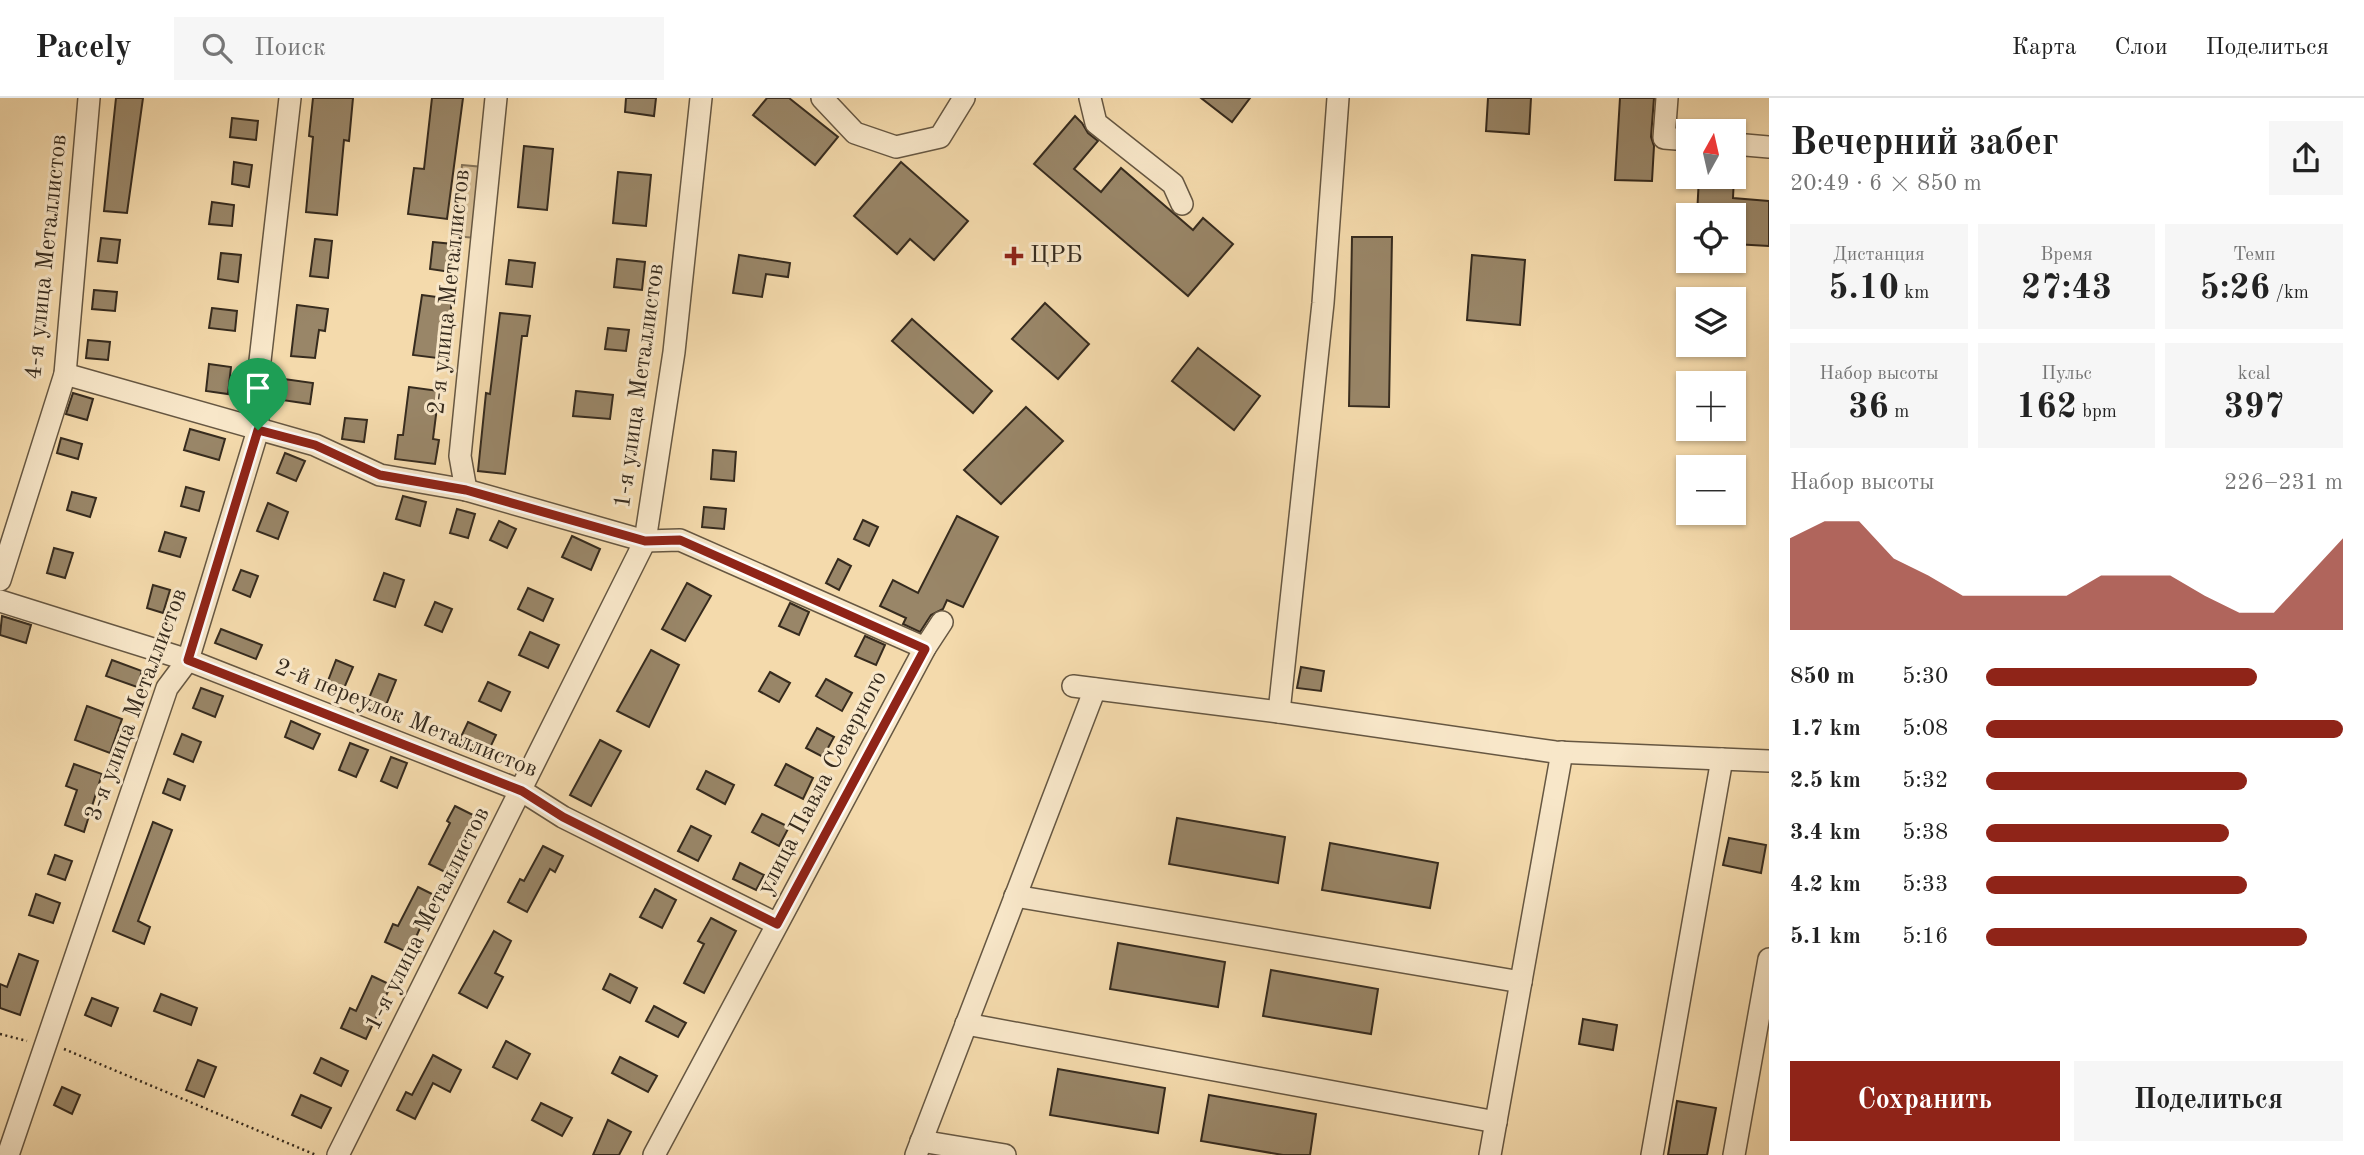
<!DOCTYPE html>
<html lang="ru">
<head>
<meta charset="utf-8">
<style>
  :root { --surface:#fff; --page:#f6f6f6; --text:#222; --muted:#767676; --line:#e0e0e0; --accent:#8f2418 }
  body { margin:0; font-family:"Old Standard TT",serif; background:var(--page); color:var(--text); height:100vh; display:flex; flex-direction:column; font-size:26px; white-space:nowrap }
  * { box-sizing:border-box; margin:0 }
  p { font-size:23px; color:var(--muted) }
  .icon { flex:none; width:38px; height:38px; fill:none; stroke:currentColor; stroke-width:2; stroke-linecap:round; stroke-linejoin:round }
  .map { position:relative; flex:1; overflow:hidden }
  .panel { display:flex; flex-direction:column; background:var(--surface); width:595px }
  .panel>* { flex:none }
  .needle { width:46px; rotate:8deg }
  .controls { position:absolute; left:1676px; top:21px; display:grid; gap:14px }
  .controls a { display:grid; place-items:center; width:70px; height:70px; border-radius:0px; background:var(--surface); box-shadow:0 2px 5px #0004; font-size:35px }
  .pin { position:absolute; display:grid; place-items:center; width:60px; height:60px; color:#fff; margin:-72px -30px; border-radius:50% 50% 50% 0; rotate:-45deg; box-shadow:0 0 7px #0007 }
  .pin .icon { rotate:45deg }
  .round { display:grid; place-items:center; flex:none; width:74px; height:74px; border-radius:0px; background:var(--page) }
  .summary { display:flex; align-items:center; justify-content:space-between; height:119px; padding:0 21px }
  h1 { font-size:38px; font-weight:700; line-height:52px }
  .figures { display:grid; grid-template-columns:repeat(3,1fr); gap:10px; height:119px; padding:7px 21px }
  .figures div { display:grid; align-content:center; border-radius:0px; background:var(--page); text-align:center }
  .figures b { font-size:35px; font-weight:700 }
  .figures small { font-size:19px; font-weight:400 }
  .figures p { font-size:19px }
  .chart { height:196px; padding:14px 21px }
  .chart p { display:flex; justify-content:space-between }
  .chart svg { width:100%; height:126px; margin-top:7px; fill:var(--accent); opacity:.7 }
  .primary-button { display:flex; gap:14px; margin-top:auto; padding:14px 21px }
  .primary-button a { flex:1; height:80px; border-radius:0px; background:var(--accent); color:#fff; font-size:28px; font-weight:700; line-height:80px; text-align:center }
  .primary-button a+a { background:var(--page); color:var(--text) }
  ul { padding:0 21px; list-style:none; font-size:23px }
  li { display:grid; grid-template-columns:112px 84px 1fr; align-items:center; height:52px }
  li i { height:18px; border-radius:9px; background:var(--accent) }
  header { display:flex; align-items:center; gap:42px; box-sizing:border-box; height:98px; padding:0 35px; background:var(--surface); border-bottom:2px solid var(--line) }
  header strong { font-size:33px }
  nav { display:flex; gap:38px; margin-inline-start:auto; font-size:24px }
  .search { width:490px; height:63px; background:var(--page); display:flex; align-items:center; gap:18px; box-sizing:border-box; padding:0 24px; border-radius:0px; color:var(--muted); font-size:26px }
  main { display:flex; flex:1; min-height:0 }
  .map>svg:first-child { display:block }
  .green { fill:#d4bc94; stroke:#857459; stroke-width:2 }
  .building { fill:#998668; stroke:#362b1e; stroke-width:2 }
  .lines { fill:none; stroke-linecap:round; stroke-linejoin:round }
  .minor-casing { stroke:#665742; stroke-width:24 }
  .path { stroke:#362b1e; stroke-width:2.5; stroke-dasharray:2 3.5; stroke-linecap:butt }
  .minor { stroke:#f8e7c9; stroke-width:21 }
  .route-casing { stroke:#fff; stroke-width:14 }
  .route { stroke:#8f2418; stroke-width:9 }
  .poi-dot { fill:#8f2418; stroke:#f8e7c9; stroke-width:2.5 }
  .labels { text-anchor:middle; dominant-baseline:central; stroke-width:6; stroke-linejoin:round; paint-order:stroke }
  .poi-label { font-size:24px; fill:#362b1e; stroke:#f8e7c9; text-anchor:start }
  .street-label { font-size:24px; fill:#362b1e; stroke:#f8e7c9 }
</style>
</head>
<body>
<header>
<strong>Pacely</strong>
<div class="search"><svg class="icon" aria-label="search" viewBox="0 0 24 24"><circle cx="10" cy="10" r="6"/><path d="M15 15l6 6"/></svg>Поиск</div>
<nav><a>Карта</a><a>Слои</a><a>Поделиться</a></nav>
</header>
<main>
<div class="map">
<svg width="1769" height="1057" viewBox="0 0 1769 1057">
  <rect width="100%" height="100%" fill="#f4daac"/>
  <filter id="stains"><feTurbulence type="fractalNoise" baseFrequency=".00286" numOctaves="4"/><feColorMatrix values="0 0 0 0 .2 0 0 0 0 .09 0 0 0 0 .02 0 0 0 .5 -.17"/></filter>
  <radialGradient id="worn" r=".72"><stop offset=".6" stop-color="#630" stop-opacity="0"/><stop offset="1" stop-color="#630" stop-opacity=".3"/></radialGradient>
  <!-- green -->
  <polygon class="green" points="462,67 483,69 476,140 454,138"/>
  <!-- building -->
  <g class="building">
    <polygon points="116,0 143,0 127,115 104,113"/>
    <polygon points="313,0 353,0 349,43 344,42 337,117 306,114 313,39 309,38"/>
    <polygon points="432,0 463,0 447,121 408,116 414,70 424,71"/>
    <polygon points="626,0 656,0 654,18 625,14"/>
    <polygon points="767,0 789,0 838,39 815,67 753,17"/>
    <polygon points="1201,0 1250,0 1232,24"/>
    <polygon points="1488,0 1531,0 1529,36 1486,33"/>
    <polygon points="1620,0 1654,0 1651,39 1654,48 1652,83 1615,82"/>
    <polygon points="1075,18 1082,25 1088,35 1098,43 1074,71 1101,94 1121,70 1193,132 1203,120 1233,146 1188,198 1034,66"/>
    <polygon points="232,20 258,23 256,42 230,39"/>
    <polygon points="524,48 553,51 547,112 518,109"/>
    <polygon points="234,64 252,67 249,89 232,86"/>
    <polygon points="901,64 968,123 934,162 910,141 897,156 854,118"/>
    <polygon points="618,74 651,77 646,128 613,125"/>
    <polygon points="1699,79 1734,79 1733,100 1769,103 1769,148 1734,146 1734,117 1697,117"/>
    <polygon points="212,104 234,107 232,128 209,126"/>
    <polygon points="1352,139 1392,139 1389,309 1349,308"/>
    <polygon points="101,140 120,142 117,165 98,163"/>
    <polygon points="315,141 332,143 328,180 310,178"/>
    <polygon points="433,144 453,146 451,174 430,171"/>
    <polygon points="221,155 241,157 238,184 218,181"/>
    <polygon points="739,157 790,165 788,179 766,176 762,199 733,195"/>
    <polygon points="1472,157 1525,162 1520,227 1467,222"/>
    <polygon points="617,161 645,164 642,192 614,189"/>
    <polygon points="509,162 535,165 532,189 506,186"/>
    <polygon points="94,192 117,194 115,213 92,211"/>
    <polygon points="422,197 452,201 445,261 413,257"/>
    <polygon points="1045,205 1089,246 1058,281 1012,241"/>
    <polygon points="297,207 328,211 325,233 319,232 315,260 291,258"/>
    <polygon points="212,210 237,213 235,233 209,230"/>
    <polygon points="500,215 530,218 527,238 522,238 505,376 478,373 486,295 490,296"/>
    <polygon points="912,221 992,293 973,315 892,243"/>
    <polygon points="608,230 629,232 626,253 605,251"/>
    <polygon points="88,242 110,244 108,262 86,260"/>
    <polygon points="1198,250 1260,298 1234,332 1172,283"/>
    <polygon points="209,266 231,269 228,296 206,293"/>
    <polygon points="284,281 313,285 310,306 282,302"/>
    <polygon points="409,289 439,293 433,341 439,342 435,366 395,361 398,337 403,337"/>
    <polygon points="576,293 613,297 610,321 573,318"/>
    <polygon points="73,295 93,301 87,322 66,316"/>
    <polygon points="1026,309 1063,343 1001,406 964,372"/>
    <polygon points="345,320 367,322 364,344 342,341"/>
    <polygon points="190,331 225,341 219,362 184,352"/>
    <polygon points="61,340 82,346 78,361 57,355"/>
    <polygon points="713,352 736,354 734,383 711,381"/>
    <polygon points="285,355 305,363 296,383 277,375"/>
    <polygon points="186,389 204,394 199,413 181,408"/>
    <polygon points="72,394 96,400 90,419 67,412"/>
    <polygon points="403,398 426,404 420,428 396,421"/>
    <polygon points="268,405 288,414 278,441 257,433"/>
    <polygon points="704,409 726,411 724,431 702,429"/>
    <polygon points="457,411 475,416 468,440 450,435"/>
    <polygon points="957,418 998,439 963,509 947,502 943,511 931,517 920,534 903,526 906,520 880,508 893,482 918,495"/>
    <polygon points="863,422 878,429 869,448 854,441"/>
    <polygon points="499,423 516,431 507,450 490,442"/>
    <polygon points="165,434 186,440 180,459 159,453"/>
    <polygon points="572,438 600,451 591,472 562,459"/>
    <polygon points="54,450 73,455 65,480 47,475"/>
    <polygon points="838,461 851,468 839,492 826,485"/>
    <polygon points="241,472 258,478 250,499 233,492"/>
    <polygon points="384,475 404,482 395,509 374,502"/>
    <polygon points="687,485 711,498 685,543 662,531"/>
    <polygon points="153,487 170,492 163,515 147,510"/>
    <polygon points="528,490 553,501 543,523 518,511"/>
    <polygon points="435,504 452,511 442,534 425,527"/>
    <polygon points="790,505 809,514 799,537 779,528"/>
    <polygon points="2,518 31,527 26,545 0,537"/>
    <polygon points="221,531 262,547 256,561 215,545"/>
    <polygon points="530,534 559,547 548,570 519,557"/>
    <polygon points="865,538 885,547 876,567 855,558"/>
    <polygon points="651,552 679,567 649,629 617,613"/>
    <polygon points="112,562 142,573 137,589 106,578"/>
    <polygon points="336,562 353,569 342,595 326,588"/>
    <polygon points="1301,569 1324,573 1321,593 1297,590"/>
    <polygon points="770,574 790,585 779,604 759,593"/>
    <polygon points="379,576 396,582 384,612 367,605"/>
    <polygon points="826,581 852,595 842,613 816,598"/>
    <polygon points="488,584 510,594 501,613 479,603"/>
    <polygon points="201,590 223,598 215,619 193,610"/>
    <polygon points="87,608 122,621 110,655 75,642"/>
    <polygon points="291,623 320,636 313,651 285,639"/>
    <polygon points="468,624 496,637 488,654 460,641"/>
    <polygon points="817,630 834,639 823,659 806,650"/>
    <polygon points="182,636 201,644 193,664 174,656"/>
    <polygon points="600,642 621,653 591,708 570,697"/>
    <polygon points="350,645 368,652 356,679 339,672"/>
    <polygon points="391,659 407,665 397,690 381,683"/>
    <polygon points="74,666 102,676 84,734 65,727 77,692 66,688"/>
    <polygon points="786,666 813,680 803,701 775,687"/>
    <polygon points="706,673 734,687 725,706 697,691"/>
    <polygon points="168,681 185,688 180,702 163,695"/>
    <polygon points="455,708 477,719 449,776 429,766 450,725 447,723"/>
    <polygon points="762,716 789,729 779,748 752,734"/>
    <polygon points="1177,720 1285,739 1278,785 1169,766"/>
    <polygon points="153,724 172,732 138,823 150,829 144,846 113,833"/>
    <polygon points="691,728 711,738 698,763 678,753"/>
    <polygon points="1729,740 1766,747 1761,775 1723,767"/>
    <polygon points="1330,745 1438,765 1430,810 1322,792"/>
    <polygon points="543,748 563,758 555,774 550,771 527,814 508,804 520,781 524,783"/>
    <polygon points="55,757 72,763 65,782 48,776"/>
    <polygon points="740,765 764,777 756,792 733,781"/>
    <polygon points="418,789 438,799 426,822 424,821 409,855 385,844 393,826 398,828"/>
    <polygon points="655,791 676,802 662,830 640,819"/>
    <polygon points="36,796 60,805 53,825 29,817"/>
    <polygon points="711,820 736,833 704,895 684,885 704,846 698,843"/>
    <polygon points="494,833 511,843 495,875 503,879 487,910 459,895"/>
    <polygon points="1118,845 1225,864 1218,909 1110,891"/>
    <polygon points="19,856 38,863 20,917 0,910 0,886 7,889"/>
    <polygon points="1271,872 1378,891 1371,936 1263,918"/>
    <polygon points="610,876 637,890 630,905 603,891"/>
    <polygon points="372,878 391,887 366,941 341,930 350,910 356,913"/>
    <polygon points="161,896 197,910 191,927 154,913"/>
    <polygon points="92,900 118,910 111,928 85,917"/>
    <polygon points="654,908 686,925 678,939 646,923"/>
    <polygon points="1583,921 1617,927 1613,952 1579,946"/>
    <polygon points="506,943 530,956 517,981 493,969"/>
    <polygon points="433,957 461,972 450,994 433,985 415,1021 397,1012 406,994 412,997"/>
    <polygon points="620,959 657,978 648,994 612,975"/>
    <polygon points="321,960 348,973 341,988 314,975"/>
    <polygon points="198,962 216,969 204,999 186,992"/>
    <polygon points="1058,971 1165,990 1158,1035 1050,1017"/>
    <polygon points="62,989 80,997 72,1016 54,1007"/>
    <polygon points="301,997 331,1010 321,1030 292,1017"/>
    <polygon points="1209,997 1316,1016 1310,1057 1283,1057 1201,1043"/>
    <polygon points="1677,1003 1716,1010 1707,1057 1668,1057"/>
    <polygon points="541,1005 572,1020 562,1038 532,1022"/>
    <polygon points="608,1022 631,1034 619,1057 593,1057"/>
  </g>
  <g class="lines">
    <!-- minor casing -->
    <g class="minor-casing">
      <g id="minor">
        <polyline points="822,0 855,35 896,49 940,39 964,0"/>
        <polyline points="1090,0 1096,25 1173,86 1182,106"/>
        <polyline points="1667,0 1664,40 1689,42"/>
        <polyline points="1734,46 1769,49"/>
        <polyline points="65,276 315,347 380,377 466,392 645,443 680,442 925,550"/>
        <polyline points="466,392 460,358 496,0"/>
        <polyline points="0,482 65,276 89,0"/>
        <polyline points="0,503 188,562 522,693 563,719 777,826"/>
        <polyline points="1073,588 1279,614 1555,654 1769,663"/>
        <polyline points="1279,614 1323,205 1338,0"/>
        <polyline points="1015,798 1521,884"/>
        <polyline points="966,926 1496,1024"/>
        <polyline points="921,1043 1005,1057"/>
        <polyline points="8,1057 167,590 188,562 258,332 257,289 290,0"/>
        <polyline points="338,1057 645,443 674,254 701,0"/>
        <polyline points="654,1057 925,550 942,524"/>
        <polyline points="916,1057 1095,591"/>
        <polyline points="1490,1057 1562,654"/>
        <polyline points="1652,1057 1722,661"/>
        <polyline points="1734,1057 1769,861"/>
      </g>
    </g>
    <!-- path -->
    <g class="path">
      <polyline points="0,936 27,943"/>
      <polyline points="64,951 316,1057"/>
    </g>
    <!-- minor -->
    <use href="#minor" class="minor"/>
  </g>
  <g class="lines">
    <!-- route casing -->
    <g class="route-casing">
      <polygon id="route" points="258,332 315,347 380,377 466,392 645,443 680,442 925,551 777,826 563,719 522,693 188,562"/>
    </g>
    <!-- route -->
    <use href="#route" class="route"/>
  </g>
  <!-- markers -->
  <path class="poi-dot" d="M1010.5 147.5h7v7h7v7h-7v7h-7v-7h-7v-7h7z"/>
  <g class="labels">
    <!-- poi labels -->
    <g class="poi-label">
      <text x="1030" y="158">ЦРБ</text>
    </g>
    <!-- street labels -->
    <g class="street-label">
      <text transform="translate(47 159) rotate(-84)">4-я улица Металлистов</text>
      <text transform="translate(450 194) rotate(-84)">2-я улица Металлистов</text>
      <text transform="translate(640 288) rotate(-82)">1-я улица Металлистов</text>
      <text transform="translate(137 607) rotate(-69)">3-я улица Металлистов</text>
      <text transform="translate(406 621) rotate(22)">2-й переулок Металлистов</text>
      <text transform="translate(823 685) rotate(-62)">улица Павла Северного</text>
      <text transform="translate(428 821) rotate(-63)">1-я улица Металлистов</text>
    </g>
  </g>
  <rect width="100%" height="100%" filter="url(#stains)"/>
  <rect width="100%" height="100%" fill="url(#worn)"/>
</svg>
<div class="controls">
<a><svg class="needle" viewBox="-14 -14 28 28"><path d="M0-13l5 13h-10z" fill="#e53935"/><path d="M0 13l5-13h-10z" fill="#767676"/></svg></a>
<a><svg class="icon" aria-label="locate" viewBox="0 0 24 24"><circle cx="12" cy="12" r="6"/><path d="M12 2v4M12 18v4M2 12h4M18 12h4"/></svg></a>
<a><svg class="icon" aria-label="layers" viewBox="0 0 24 24"><path d="M12 4l9 5-9 5-9-5zM3 14l9 5 9-5"/></svg></a>
<a>+</a>
<a>−</a>
</div>
<div class="pin" style="left:258px;top:332px;background:#1e9e55"><svg class="icon" aria-label="arrive" viewBox="0 0 24 24"><path d="M6 21V4h12l-3 4 3 4H6"/></svg></div>
</div>
<section class="panel">
<div class="summary"><div><h1>Вечерний забег</h1><p>20:49 · 6 × 850 m</p></div><a class="round"><svg class="icon" aria-label="share" viewBox="0 0 24 24"><path d="M12 15V3M7 8l5-5 5 5M5 13v7h14v-7"/></svg></a></div>
<div class="figures">
<div><p>Дистанция</p><b>5.10<small> km</small></b></div>
<div><p>Время</p><b>27:43</b></div>
<div><p>Темп</p><b>5:26<small> /km</small></b></div>
</div>
<div class="figures">
<div><p>Набор высоты</p><b>36<small> m</small></b></div>
<div><p>Пульс</p><b>162<small> bpm</small></b></div>
<div><p>kcal</p><b>397</b></div>
</div>
<div class="chart"><p><span>Набор высоты</span>226–231 m</p>
<svg viewBox="0 0 160 44" preserveAspectRatio="none"><path d="M0 44V12L10 6L20 6L30 19L40 25L50 32L60 32L70 32L80 32L90 25L100 25L110 25L120 32L130 38L140 38L150 25L160 12V44z"/></svg>
</div>
<ul>
<li><b>850 m</b>5:30<i style="width:76%"></i></li>
<li><b>1.7 km</b>5:08<i style="width:100%"></i></li>
<li><b>2.5 km</b>5:32<i style="width:73%"></i></li>
<li><b>3.4 km</b>5:38<i style="width:68%"></i></li>
<li><b>4.2 km</b>5:33<i style="width:73%"></i></li>
<li><b>5.1 km</b>5:16<i style="width:90%"></i></li>
</ul>
<div class="primary-button"><a>Сохранить</a><a>Поделиться</a></div>
</section>
</main>
</body>
</html>
